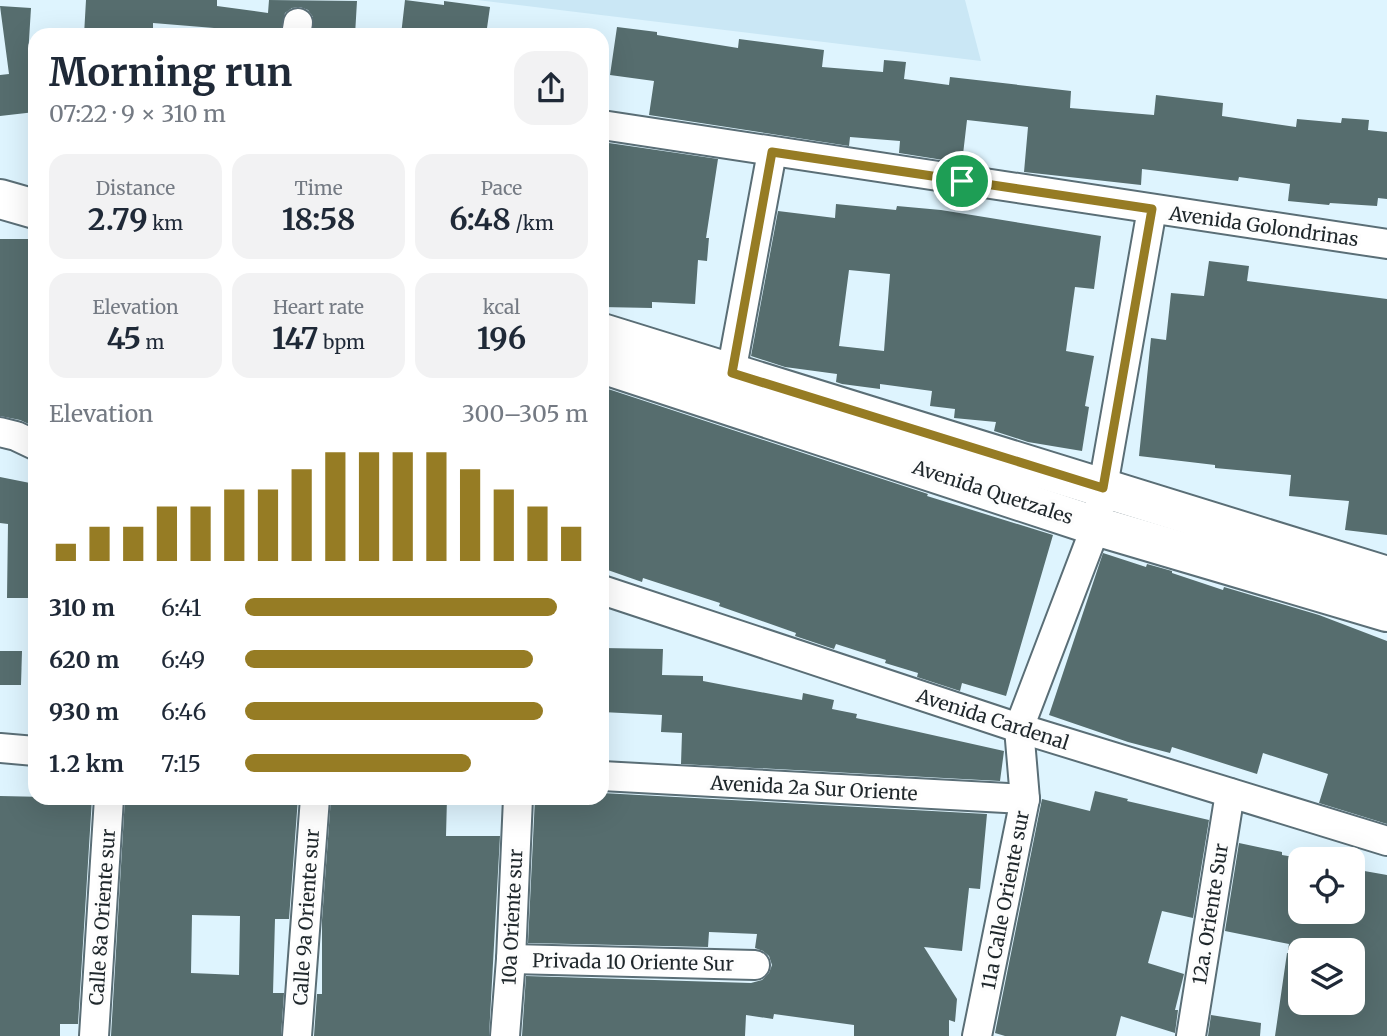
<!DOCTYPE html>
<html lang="en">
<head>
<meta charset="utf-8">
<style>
  :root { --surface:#fff; --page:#f2f2f3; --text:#1f2937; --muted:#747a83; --accent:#967c24 }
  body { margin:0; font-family:Merriweather,serif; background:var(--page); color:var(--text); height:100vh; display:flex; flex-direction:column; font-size:26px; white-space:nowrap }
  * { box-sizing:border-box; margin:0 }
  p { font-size:23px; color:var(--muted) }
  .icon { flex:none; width:38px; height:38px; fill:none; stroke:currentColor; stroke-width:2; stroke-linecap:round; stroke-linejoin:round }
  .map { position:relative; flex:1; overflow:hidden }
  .side { position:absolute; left:28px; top:28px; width:581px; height:777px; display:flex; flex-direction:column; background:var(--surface); border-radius:21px; box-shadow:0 7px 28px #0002 }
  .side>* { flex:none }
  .buttons { position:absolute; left:1288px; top:847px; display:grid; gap:14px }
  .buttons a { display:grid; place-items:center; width:77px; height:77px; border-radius:14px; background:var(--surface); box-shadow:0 7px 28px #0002; font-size:35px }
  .pin { position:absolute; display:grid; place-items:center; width:60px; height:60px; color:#fff; margin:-30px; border:4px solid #fff; border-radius:50%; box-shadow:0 2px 7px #0007 }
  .round { display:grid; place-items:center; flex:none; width:74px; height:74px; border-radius:21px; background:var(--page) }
  .overview { display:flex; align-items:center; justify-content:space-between; height:119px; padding:0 21px }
  h1 { font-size:38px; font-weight:700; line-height:52px }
  .metrics { display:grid; grid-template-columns:repeat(3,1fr); gap:10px; height:119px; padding:7px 21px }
  .metrics div { display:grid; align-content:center; border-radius:18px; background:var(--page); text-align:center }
  .metrics b { font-size:30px; font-weight:700 }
  .metrics small { font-size:19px; font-weight:400 }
  .metrics p { font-size:19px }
  .chart { height:196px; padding:14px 21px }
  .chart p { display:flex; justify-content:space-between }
  .chart svg { width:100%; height:126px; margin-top:7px; stroke:var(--accent); stroke-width:6 }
  ul { padding:0 21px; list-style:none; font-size:23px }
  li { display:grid; grid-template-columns:112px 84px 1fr; align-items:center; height:52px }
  li i { height:18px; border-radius:9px; background:var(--accent) }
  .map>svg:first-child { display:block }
  .built { fill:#cae7f5 }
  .building { fill:#566d6e; fill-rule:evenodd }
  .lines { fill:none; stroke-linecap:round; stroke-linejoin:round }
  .minor-casing { stroke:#5a6e76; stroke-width:32 }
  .secondary-casing { stroke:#5a6e76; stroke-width:42 }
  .minor { stroke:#fff; stroke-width:28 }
  .secondary { stroke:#fff; stroke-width:38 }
  .route-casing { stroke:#fff; stroke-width:14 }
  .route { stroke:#967c24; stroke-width:9 }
  .labels { text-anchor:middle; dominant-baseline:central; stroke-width:7; stroke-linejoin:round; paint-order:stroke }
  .street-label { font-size:19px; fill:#1f272b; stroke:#fdfdfd }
</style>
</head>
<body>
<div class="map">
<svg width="1387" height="1036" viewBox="0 0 1387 1036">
  <rect width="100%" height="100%" fill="#def4fe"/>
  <!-- built -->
  <polygon class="built" points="477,0 965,0 981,61"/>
  <!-- building -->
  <g class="building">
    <polygon points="86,0 217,0 217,6 268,13 269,0 357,1 355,35 313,35 313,17 308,10 300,7 292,8 285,13 280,35 213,35 214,28 153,23 153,35 84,35"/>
    <polygon points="405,0 444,5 444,1 490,7 486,35 401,35"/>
    <polygon points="0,6 31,8 28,56 35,55 35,112 0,116 0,75 9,74"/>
    <polygon points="617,27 657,32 657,35 738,48 739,39 824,50 822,67 883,72 884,60 906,62 904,79 949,85 950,77 1071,91 1070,108 1154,115 1156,95 1223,103 1222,116 1296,127 1297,119 1341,123 1342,118 1369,120 1368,130 1387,132 1387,199 1378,198 1377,206 1330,203 1329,205 1288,201 1290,184 1239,177 1238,181 1142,169 1141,185 1024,172 1028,127 967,120 962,163 899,153 900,141 850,137 849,146 649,115 654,81 610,75"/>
    <polygon points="602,142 718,159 706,238 709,238 707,261 698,260 695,304 652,302 652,308 602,307"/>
    <path d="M836 204 896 210 897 206 941 210 1101 236 1094 289 1075 287 1066 351 1094 356 1085 406 1089 407 1082 451 1028 442 994 431 996 422 954 418 955 409 930 406 932 391 880 384V389L842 384 836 382 837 374 785 367 751 356 778 211 835 218ZM849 270 890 274 884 351 839 346Z"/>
    <polygon points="0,239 35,239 35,427 20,420 0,416"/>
    <polygon points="1209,261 1249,266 1247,281 1387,299 1387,535 1345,530 1349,501 1289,496 1291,475 1215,468 1215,465 1139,456 1151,338 1166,340 1171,293 1204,296"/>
    <polygon points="602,387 928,494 927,496 1053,535 1006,696 962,683 960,691 917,677 918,673 885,663 886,660 836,644 834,649 795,636 796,633 719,606 720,603 643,578 642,582 602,568"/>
    <polygon points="0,477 35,484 35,598 7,598 8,524 0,523"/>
    <polygon points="1103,553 1146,567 1147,564 1172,571 1172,573 1223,590 1224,587 1319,615 1387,641 1387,824 1319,803 1328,774 1263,753 1257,774 1172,747 1170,753 1128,742 1049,715"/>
    <polygon points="602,648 663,649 662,675 703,676 703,681 802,700 803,693 834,700 832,709 857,714 856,718 1004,751 1000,781 681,764 682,733 661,732 662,715 602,712"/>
    <polygon points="0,651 22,651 21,685 0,685"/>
    <polygon points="1095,791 1128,799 1127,801 1209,820 1193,918 1162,911 1148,963 1184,974 1175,1010 1178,1010 1175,1033 1121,1016 1116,1036 1005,1036 995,1033 1042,799 1090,811"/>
    <polygon points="602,793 987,814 980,889 969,888 962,951 924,947 957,999 955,1022 949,1020 949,1036 854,1036 854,1025 774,1014 773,1019 746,1015 745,1036 522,1036 526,976 751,983 762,980 769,973 772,965 769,956 763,951 755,948 757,934 709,932 708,947 528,943 535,798 602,799"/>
    <polygon points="0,796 92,798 78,1024 60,1024 60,1036 0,1036"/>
    <path d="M125 798H298L289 919H275L273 993H284L281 1036H111ZM192 915 240 916 239 975 191 973Z"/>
    <polygon points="331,798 393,800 393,798 447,798 446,836 500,836 489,1036 314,1036 317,994 322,994 322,920"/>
    <polygon points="1239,843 1282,852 1282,855 1300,858 1300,912 1353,912 1353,869 1387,875 1387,1036 1275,1036 1287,953 1300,954 1300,1003 1353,1003 1353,950 1288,950 1289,944 1225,931"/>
    <polygon points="1211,1015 1261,1023 1260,1036 1208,1036"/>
  </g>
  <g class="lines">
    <!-- minor casing -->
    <g class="minor-casing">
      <g id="minor">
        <polyline points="296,35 298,23"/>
        <polyline points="602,125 1387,244"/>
        <polyline points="731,373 772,152"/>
        <polyline points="0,432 16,436 35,445"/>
        <polyline points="602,590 1019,728 1387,841"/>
        <polyline points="0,748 35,751"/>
        <polyline points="602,776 1025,799"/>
        <polyline points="511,959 755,965"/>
        <polyline points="94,1036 109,798"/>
        <polyline points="297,1036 315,798"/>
        <polyline points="505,1036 511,959 518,798"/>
        <polyline points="977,1036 1025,799 1019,728 1096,526 1152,209"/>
        <polyline points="1191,1036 1230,793"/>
      </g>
    </g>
    <!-- secondary casing -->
    <g class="secondary-casing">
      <g id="secondary">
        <polyline points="0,199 35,209"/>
        <polyline points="602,333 1387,576"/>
        <polyline points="602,364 1096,526 1387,612"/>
      </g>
    </g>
    <!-- minor -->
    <use href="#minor" class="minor"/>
    <!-- secondary -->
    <use href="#secondary" class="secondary"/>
  </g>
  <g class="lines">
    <!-- route casing -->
    <g class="route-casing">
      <polygon id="route" points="772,152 1152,209 1103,488 732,373"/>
    </g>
    <!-- route -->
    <use href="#route" class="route"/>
  </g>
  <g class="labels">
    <!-- street labels -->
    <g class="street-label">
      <text transform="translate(1264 226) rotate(8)">Avenida Golondrinas</text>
      <text transform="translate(993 492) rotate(18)">Avenida Quetzales</text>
      <text transform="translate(993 719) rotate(18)">Avenida Cardenal</text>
      <text transform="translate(814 788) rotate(3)">Avenida 2a Sur Oriente</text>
      <text transform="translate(1005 900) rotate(-79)">11a Calle Oriente sur</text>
      <text transform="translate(1210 914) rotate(-81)">12a. Oriente Sur</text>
      <text transform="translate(102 917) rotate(-86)">Calle 8a Oriente sur</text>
      <text transform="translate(306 917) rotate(-86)">Calle 9a Oriente sur</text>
      <text transform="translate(512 917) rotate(-87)">10a Oriente sur</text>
      <text transform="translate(633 962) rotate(1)">Privada 10 Oriente Sur</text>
    </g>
  </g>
</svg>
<div class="buttons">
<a><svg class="icon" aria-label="locate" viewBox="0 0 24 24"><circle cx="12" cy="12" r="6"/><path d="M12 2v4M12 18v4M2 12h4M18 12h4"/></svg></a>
<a><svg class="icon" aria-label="layers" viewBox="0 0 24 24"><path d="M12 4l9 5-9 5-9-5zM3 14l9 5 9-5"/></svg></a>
</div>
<div class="pin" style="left:962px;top:181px;background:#1e9e55"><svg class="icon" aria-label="arrive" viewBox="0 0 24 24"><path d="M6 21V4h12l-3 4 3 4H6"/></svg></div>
<section class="side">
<div class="overview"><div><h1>Morning run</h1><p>07:22 · 9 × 310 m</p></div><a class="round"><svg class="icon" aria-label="share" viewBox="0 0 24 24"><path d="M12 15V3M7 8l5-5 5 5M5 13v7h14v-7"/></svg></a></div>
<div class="metrics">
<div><p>Distance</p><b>2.79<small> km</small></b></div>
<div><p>Time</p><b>18:58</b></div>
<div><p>Pace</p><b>6:48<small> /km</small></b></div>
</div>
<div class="metrics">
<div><p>Elevation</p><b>45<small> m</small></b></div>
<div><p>Heart rate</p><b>147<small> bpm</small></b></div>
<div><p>kcal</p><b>196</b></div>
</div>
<div class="chart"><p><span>Elevation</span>300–305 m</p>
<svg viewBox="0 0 160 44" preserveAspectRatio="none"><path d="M5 44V38M15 44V32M25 44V32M35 44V25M45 44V25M55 44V19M65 44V19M75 44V12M85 44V6M95 44V6M105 44V6M115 44V6M125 44V12M135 44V19M145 44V25M155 44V32"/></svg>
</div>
<ul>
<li><b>310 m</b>6:41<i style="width:91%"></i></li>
<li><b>620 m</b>6:49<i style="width:84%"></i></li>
<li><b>930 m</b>6:46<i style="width:87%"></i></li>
<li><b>1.2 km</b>7:15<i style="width:66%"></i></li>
</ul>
</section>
</div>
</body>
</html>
